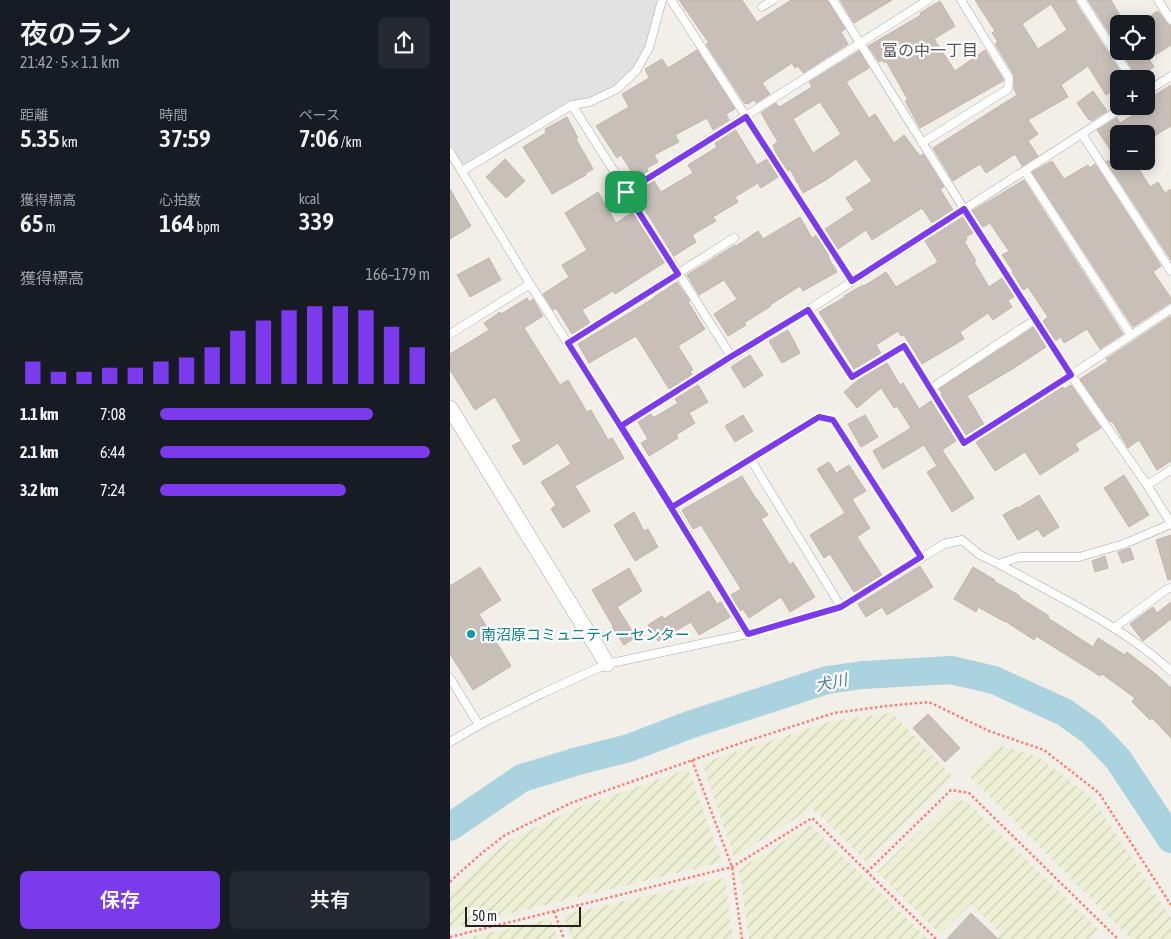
<!DOCTYPE html>
<html lang="ja">
<head>
<meta charset="utf-8">
<style>
  :root { --surface:#171b24; --page:#242831; --text:#f1f3f6; --muted:#9ea1a6; --accent:#7c3aed }
  body { margin:0; font-family:"Asap Condensed","Noto Sans JP",sans-serif; background:var(--page); color:var(--text); height:100vh; display:flex; flex-direction:column; font-size:19px; white-space:nowrap }
  * { box-sizing:border-box; margin:0 }
  p { font-size:16px; color:var(--muted) }
  .icon { flex:none; width:28px; height:28px; fill:none; stroke:currentColor; stroke-width:2; stroke-linecap:round; stroke-linejoin:round }
  .map { position:relative; flex:1; overflow:hidden }
  .drawer { display:flex; flex-direction:column; background:var(--surface); width:450px }
  .drawer>* { flex:none }
  .controls { position:absolute; left:660px; top:15px; display:grid; gap:10px }
  .controls a { display:grid; place-items:center; width:45px; height:45px; border-radius:8px; background:var(--surface); box-shadow:0 2px 12px #0003; font-size:25px }
  .scale { position:absolute; left:15px; bottom:12px; width:116px; box-sizing:border-box; padding-left:5px; border:2px solid #222; border-top:0; font-size:14px; line-height:18px; white-space:nowrap; color:#222; -webkit-text-stroke:4px #fff; paint-order:stroke }
  .pin { position:absolute; display:grid; place-items:center; width:42px; height:42px; color:#fff; margin:-21px; border-radius:10px; box-shadow:0 2px 8px #0006 }
  .round { display:grid; place-items:center; flex:none; width:52px; height:52px; border-radius:8px; background:var(--page) }
  .overview { display:flex; align-items:center; justify-content:space-between; height:85px; padding:0 20px }
  h1 { font-size:28px; font-weight:600; line-height:38px }
  .metrics { display:grid; grid-template-columns:repeat(3,1fr); gap:8px; height:85px; padding:5px 20px }
  .metrics div { display:grid; align-content:center }
  .metrics b { font-size:25px; font-weight:600 }
  .metrics small { font-size:14px; font-weight:400 }
  .metrics p { font-size:14px }
  .chart { height:140px; padding:10px 20px }
  .chart p { display:flex; justify-content:space-between }
  .chart svg { width:100%; height:90px; margin-top:5px; stroke:var(--accent); stroke-width:6 }
  .primary-button { display:flex; gap:10px; margin-top:auto; padding:10px 20px }
  .primary-button a { flex:1; height:58px; border-radius:8px; background:var(--accent); color:#fff; font-size:20px; font-weight:600; line-height:58px; text-align:center }
  .primary-button a+a { background:var(--page); color:var(--text) }
  ul { padding:0 20px; list-style:none; font-size:16px }
  li { display:grid; grid-template-columns:80px 60px 1fr; align-items:center; height:38px }
  li i { height:12px; border-radius:6px; background:var(--accent) }
  main { display:flex; flex:1; min-height:0 }
  .map>svg:first-child { display:block }
  .farmland { fill:url(#farmland-furrows) }
  .parking { fill:#e2e2e2 }
  .lines { fill:none; stroke-linecap:round; stroke-linejoin:round }
  .river { stroke:#aad3df; stroke-width:28 }
  .building { fill:#c7bfb8; stroke:#c4b6ab; fill-rule:evenodd }
  .lane-casing { stroke:#a9a9a9; stroke-width:9 }
  .street-casing { stroke:#a9a9a9; stroke-width:16 }
  .path { stroke:#fa8072; stroke-width:2.5; stroke-dasharray:2.5 2.5; stroke-linecap:butt }
  .lane { stroke:#fff; stroke-width:8 }
  .street { stroke:#fff; stroke-width:15 }
  .route-casing { stroke:#fff; stroke-width:10 }
  .route { stroke:#7c3aed; stroke-width:6 }
  .culture-dot { fill:#0f9aa8; stroke:#fff; stroke-width:2 }
  .labels { text-anchor:middle; dominant-baseline:central; stroke-width:4.5; stroke-linejoin:round; paint-order:stroke }
  .culture-label { font-size:15px; fill:#0d838f; stroke:#fff; text-anchor:start }
  .neighbourhood-label { font-size:16px; fill:#555; stroke:#fff }
  .water-label { font-size:16px; font-style:italic; fill:#4a7aab; stroke:#fff }
</style>
</head>
<body>
<main>
<section class="drawer">
<div class="overview"><div><h1>夜のラン</h1><p>21:42 · 5 × 1.1 km</p></div><a class="round"><svg class="icon" aria-label="share" viewBox="0 0 24 24"><path d="M12 15V3M7 8l5-5 5 5M5 13v7h14v-7"/></svg></a></div>
<div class="metrics">
<div><p>距離</p><b>5.35<small> km</small></b></div>
<div><p>時間</p><b>37:59</b></div>
<div><p>ペース</p><b>7:06<small> /km</small></b></div>
</div>
<div class="metrics">
<div><p>獲得標高</p><b>65<small> m</small></b></div>
<div><p>心拍数</p><b>164<small> bpm</small></b></div>
<div><p>kcal</p><b>339</b></div>
</div>
<div class="chart"><p><span>獲得標高</span>166–179 m</p>
<svg viewBox="0 0 160 44" preserveAspectRatio="none"><path d="M5 44V33M15 44V38M25 44V38M35 44V36M45 44V36M55 44V33M65 44V31M75 44V26M85 44V18M95 44V13M105 44V8M115 44V6M125 44V6M135 44V8M145 44V16M155 44V26"/></svg>
</div>
<ul>
<li><b>1.1 km</b>7:08<i style="width:79%"></i></li>
<li><b>2.1 km</b>6:44<i style="width:100%"></i></li>
<li><b>3.2 km</b>7:24<i style="width:69%"></i></li>
</ul>
<div class="primary-button"><a>保存</a><a>共有</a></div>
</section>
<div class="map">
<svg width="721" height="939" viewBox="0 0 721 939">
  <defs>
    <pattern id="farmland-furrows" width="10" height="10" patternUnits="userSpaceOnUse" patternTransform="scale(1.25)"><rect width="10" height="10" fill="#eef0d5"/><path d="M-1 1l2-2M0 10L10 0M9 11l2-2" fill="none" stroke="#ccceb7"/></pattern>
  </defs>
  <rect width="100%" height="100%" fill="#f2efe9"/>
  <!-- farmland -->
  <g class="farmland">
    <polygon points="442,713 503,777 417,862 362,808 284,857 252,763 386,720"/>
    <polygon points="548,745 589,757 642,798 721,918 721,939 681,939 519,776"/>
    <polygon points="238,769 272,862 0,928 0,892 5,886 58,841 124,809"/>
    <polygon points="502,800 516,801 648,929 638,939 546,939 551,933 521,904 490,934 427,872"/>
    <polygon points="360,825 478,939 299,939 289,869"/>
    <polygon points="275,878 283,939 122,939 113,915"/>
    <polygon points="101,919 108,939 12,939"/>
  </g>
  <!-- parking -->
  <polygon class="parking" points="0,0 212,0 199,48 186,71 167,89 122,105 12,171 0,152"/>
  <g class="lines">
    <!-- river -->
    <polyline class="river" points="0,827 72,778 128,761 179,748 239,725 377,680 413,675 501,670 544,680 614,712 641,731 668,759 721,839"/>
  </g>
  <!-- building -->
  <g class="building">
    <polygon points="229,0 292,0 307,22 341,0 377,0 395,29 391,32 398,44 353,73 348,66 345,68 342,63 312,83 320,94 306,103 304,100 298,104 296,103 295,104 256,44 259,43"/>
    <polygon points="390,0 442,0 404,23"/>
    <path d="M525 0H625L626 3 675 79H669V87L656 95 638 66 611 85 618 97 578 120 588 134 578 141 588 156 572 166 565 154 536 173 530 164 503 181 483 148 567 95 564 89V75L545 44 548 42 542 33 545 31ZM601 4 617 30 588 49 572 24Z"/>
    <polygon points="638,0 661,0 675,24 669,24 669,48"/>
    <polygon points="490,1 505,26 484,39 505,71 535,50 553,79 553,81 470,128 455,101 458,100 436,61 434,63 432,60 429,62 418,46 471,15 470,13"/>
    <polygon points="708,11 717,23 721,26 721,45 699,59 704,67 687,77 671,51 696,51 696,19"/>
    <polygon points="247,50 285,109 276,114 279,120 263,130 257,118 225,135 229,142 204,155 208,162 197,168 198,171 181,182 177,174 181,171 171,155 167,158 146,126 179,107 172,94 199,78 195,69 212,59 218,68"/>
    <path d="M409 51 419 68 396 82 419 118 425 114 444 143 454 135 470 156 473 154 494 187 490 189 503 210 482 223 472 208 422 240 416 230 388 249 375 229 404 210 396 198 422 181 406 159 376 180 353 193 340 169 338 171 326 153 323 145 328 142 311 113 326 103 328 107 331 106 362 87 359 82ZM370 102 391 134 363 153 343 119Z"/>
    <polygon points="721,85 721,126 696,141 696,134 669,134 669,161 684,161 700,187 708,182 715,193 721,189 721,260 656,161 668,161 647,130 667,118 670,123 703,103 700,98"/>
    <polygon points="643,91 657,111 641,121 640,119 639,120 627,103"/>
    <polygon points="117,117 128,138 126,139 143,169 136,173 136,175 102,194 73,147 96,133 95,129"/>
    <polygon points="285,129 307,165 317,159 328,177 311,188 308,183 285,197 288,202 263,217 266,221 242,235 246,242 224,256 193,206 195,205 187,192 204,181 211,192 243,173 238,165 267,147 265,143"/>
    <polygon points="55,159 75,181 56,198 36,177"/>
    <polygon points="602,161 614,179 638,165 640,168 645,164 711,266 703,272 721,298 721,303 718,304 683,327 582,172"/>
    <polygon points="574,180 673,334 650,349 637,329 614,343 611,337 605,341 593,321 598,317 578,287 573,290 562,272 563,271 552,255 559,251 540,223 533,227 522,211"/>
    <polygon points="0,189 21,226 0,239"/>
    <polygon points="148,192 166,223 183,212 215,262 165,294 163,291 132,310 140,323 122,334 106,308 103,310 93,294 119,277 112,265 137,250 115,213"/>
    <polygon points="350,217 362,238 366,235 379,256 378,257 387,272 353,291 350,286 320,305 321,306 294,323 296,325 278,336 264,314 287,299 274,280 249,295 237,275 285,245 286,246 308,231 313,239"/>
    <polygon points="513,217 523,233 516,237 517,240 514,241 526,261 524,262 539,287 552,278 564,297 558,300 562,307 543,320 538,313 510,332 514,339 472,364 454,335 451,336 448,331 426,345 431,353 404,369 369,312 395,297 394,296 413,285 414,286 436,272 446,287 488,262 475,241"/>
    <polygon points="39,258 51,280 20,297 7,275"/>
    <polygon points="227,282 240,301 238,302 255,329 228,346 243,370 240,371 242,375 219,389 186,336 139,363 128,344 204,298 204,297"/>
    <polygon points="77,298 79,302 83,299 93,316 74,328 110,385 118,380 137,412 141,410 158,440 162,438 174,458 125,486 140,511 113,528 101,509 106,505 91,482 121,464 108,443 74,465 62,446 71,441 45,397 25,410 0,370 0,354 39,330 34,323 50,312 51,314"/>
    <polygon points="721,316 721,461 707,470 689,440 678,448 662,421 660,422 630,379 658,361 656,359"/>
    <polygon points="584,327 596,347 564,368 517,396 534,424 516,435 491,395 492,394 489,389"/>
    <polygon points="338,330 350,353 332,363 319,341"/>
    <polygon points="300,355 313,375 294,388 281,367"/>
    <polygon points="437,363 450,385 453,383 469,409 481,401 506,441 492,450 524,498 502,512 477,472 487,466 474,445 433,469 423,451 461,428 447,406 444,408 431,388 407,408 394,392 408,380"/>
    <polygon points="248,385 258,402 239,413 245,423 226,435 228,438 199,456 191,443 198,439 188,422 201,414 203,418 228,403 225,399"/>
    <polygon points="621,385 651,428 625,444 629,450 590,475 575,452 545,471 526,442 613,387 614,389"/>
    <polygon points="293,415 303,431 285,442 275,426"/>
    <polygon points="415,415 428,437 411,447 398,424"/>
    <polygon points="379,462 386,473 399,465 416,491 402,499 420,528 407,537 432,575 404,592 380,554 374,558 360,535 395,513 367,469"/>
    <polygon points="674,475 699,515 679,527 654,488"/>
    <polygon points="292,476 306,499 307,499 318,515 311,519 340,565 343,562 365,597 340,612 331,597 299,618 293,609 290,611 281,595 291,589 251,525 243,529 232,510"/>
    <polygon points="589,495 609,527 593,537 588,529 568,540 553,515 567,507 568,508"/>
    <polygon points="184,512 194,531 198,529 208,547 185,561 164,525"/>
    <polygon points="721,535 721,579 718,580 706,540"/>
    <polygon points="680,548 684,559 672,563 668,552"/>
    <polygon points="655,556 658,568 645,572 642,561"/>
    <polygon points="470,566 483,587 437,615 432,607 416,617 408,604"/>
    <polygon points="30,567 51,600 29,614 61,666 23,690 0,654 0,586"/>
    <polygon points="523,567 545,580 544,581 570,596 569,597 599,616 598,618 643,647 648,638 675,655 677,652 707,675 721,688 721,738 702,718 700,720 682,702 685,698 652,674 650,676 586,636 584,640 555,621 555,622 528,607 526,612 504,599"/>
    <polygon points="179,568 192,591 167,607 186,637 174,645 162,627 163,626 142,590"/>
    <polygon points="259,591 267,604 271,602 280,617 249,635 241,622 208,641 198,625 212,616 214,619"/>
    <polygon points="721,602 721,619 693,641 680,624 703,607 707,613"/>
    <polygon points="478,714 510,748 495,762 463,728"/>
    <polygon points="521,913 548,939 497,939"/>
  </g>
  <g class="lines">
    <!-- lane casing -->
    <g class="lane-casing">
      <g id="lane">
        <polyline points="221,0 402,281"/>
        <polyline points="383,0 514,209 621,375 697,485 721,523"/>
        <polyline points="631,0 682,79"/>
        <polyline points="708,0 721,20"/>
        <polyline points="312,7 323,0"/>
        <polyline points="696,92 721,76"/>
        <polyline points="122,105 281,356"/>
        <polyline points="632,134 721,271"/>
        <polyline points="472,143 558,89 559,78 511,0"/>
        <polyline points="0,152 80,284 222,507 297,634"/>
        <polyline points="12,171 122,105 140,102 167,89 186,71 199,48 212,0"/>
        <polyline points="575,171 681,335"/>
        <polyline points="176,192 478,0"/>
        <polyline points="358,310 402,377 454,346 514,443 621,375 721,309"/>
        <polyline points="0,334 80,284"/>
        <polyline points="118,343 284,238"/>
        <polyline points="480,389 586,319"/>
        <polyline points="171,426 358,310 675,106"/>
        <polyline points="301,460 391,607"/>
        <polyline points="697,485 721,470"/>
        <polyline points="222,507 369,417 383,420 471,557"/>
        <polyline points="549,564 569,557 629,557 674,544 721,524"/>
        <polyline points="664,628 717,589 721,588"/>
        <path d="M0 678 29 725 93 693 157 664 297 634 391 607 494 544 512 540 530 555 549 564C608 597 671 625 721 671"/>
        <polyline points="0,742 29,725"/>
      </g>
    </g>
    <!-- street casing -->
    <g class="street-casing">
      <polyline id="street" points="0,408 157,664"/>
    </g>
    <!-- path -->
    <g class="path">
      <polyline points="242,760 282,867 292,939"/>
      <polyline points="417,872 501,790 519,793 668,939"/>
      <polyline points="0,882 6,876 32,853 55,835 121,803 291,743 384,713 436,706 479,702 539,731 594,750 649,793 721,905"/>
      <polyline points="104,911 114,939"/>
      <polyline points="0,937 282,867 362,818 486,939"/>
    </g>
    <!-- lane -->
    <use href="#lane" class="lane"/>
    <!-- street -->
    <use href="#street" class="street"/>
  </g>
  <g class="lines">
    <!-- route casing -->
    <g class="route-casing">
      <path id="route" d="M176 192 228 274 118 343C179 439 239 536 298 634L391 607 471 557 383 420 369 417 222 507 171 426 282 356 358 310 402 377 454 346 514 443 621 375 514 209 402 281 296 117 176 192"/>
    </g>
    <!-- route -->
    <use href="#route" class="route"/>
  </g>
  <!-- markers -->
  <circle class="culture-dot" cx="21" cy="634" r="5"/>
  <g class="labels">
    <!-- culture labels -->
    <g class="culture-label">
      <text x="31" y="634">南沼原コミュニティーセンター</text>
    </g>
    <!-- neighbourhood labels -->
    <g class="neighbourhood-label">
      <text x="480" y="50">富の中一丁目</text>
    </g>
    <!-- water labels -->
    <g class="water-label">
      <text transform="translate(381 682) rotate(-11)">犬川</text>
    </g>
  </g>
</svg>
<div class="controls">
<a><svg class="icon" aria-label="locate" viewBox="0 0 24 24"><circle cx="12" cy="12" r="6"/><path d="M12 2v4M12 18v4M2 12h4M18 12h4"/></svg></a>
<a>+</a>
<a>−</a>
</div>
<div class="scale">50 m</div>
<div class="pin" style="left:176px;top:192px;background:#1e9e55"><svg class="icon" aria-label="arrive" viewBox="0 0 24 24"><path d="M6 21V4h12l-3 4 3 4H6"/></svg></div>
</div>
</main>
</body>
</html>
